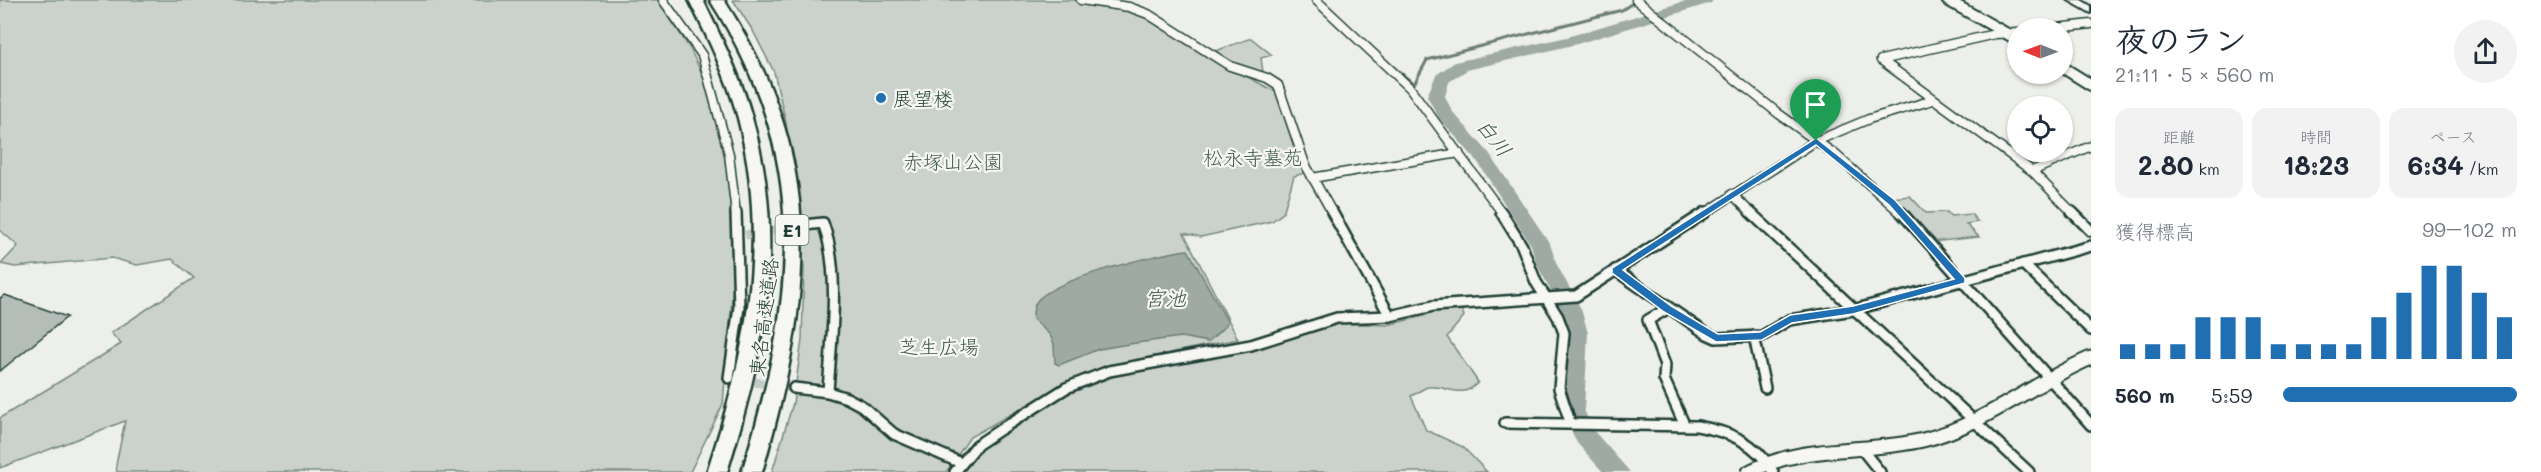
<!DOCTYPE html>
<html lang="ja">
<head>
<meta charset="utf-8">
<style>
  :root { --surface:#fff; --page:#f2f2f3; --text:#1f2937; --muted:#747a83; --accent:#1f6fb2 }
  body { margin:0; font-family:Mali,"Klee One",sans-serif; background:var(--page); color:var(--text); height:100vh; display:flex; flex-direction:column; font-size:22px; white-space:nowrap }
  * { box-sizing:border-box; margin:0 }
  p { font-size:20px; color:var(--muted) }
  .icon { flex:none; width:33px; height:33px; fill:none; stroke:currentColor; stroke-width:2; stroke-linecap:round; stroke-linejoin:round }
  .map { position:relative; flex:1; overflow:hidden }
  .side { display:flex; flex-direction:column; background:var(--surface); width:450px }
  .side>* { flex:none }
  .needle { width:39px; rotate:271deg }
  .tools { position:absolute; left:2007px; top:18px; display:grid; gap:12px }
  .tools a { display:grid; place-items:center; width:66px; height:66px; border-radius:50%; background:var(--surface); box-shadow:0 2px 4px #0004; font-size:30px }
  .pin { position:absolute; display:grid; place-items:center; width:51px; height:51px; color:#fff; margin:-62px -26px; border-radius:50% 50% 50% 0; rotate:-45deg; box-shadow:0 0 6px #0007 }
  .pin .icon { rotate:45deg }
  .round { display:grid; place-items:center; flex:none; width:63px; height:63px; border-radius:32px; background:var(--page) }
  .summary { display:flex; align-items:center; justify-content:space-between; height:102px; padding:0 24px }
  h1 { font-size:33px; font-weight:700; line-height:45px }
  .figures { display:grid; grid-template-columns:repeat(3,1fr); gap:9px; height:102px; padding:6px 24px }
  .figures div { display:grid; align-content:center; border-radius:15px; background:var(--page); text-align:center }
  .figures b { font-size:26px; font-weight:700 }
  .figures small { font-size:16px; font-weight:400 }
  .figures p { font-size:16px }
  .chart { height:168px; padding:12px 24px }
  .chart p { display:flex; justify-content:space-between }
  .chart svg { width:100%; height:108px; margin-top:6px; stroke:var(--accent); stroke-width:6 }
  ul { padding:0 24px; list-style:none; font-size:20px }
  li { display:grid; grid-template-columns:96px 72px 1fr; align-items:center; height:45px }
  li i { height:15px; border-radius:8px; background:var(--accent) }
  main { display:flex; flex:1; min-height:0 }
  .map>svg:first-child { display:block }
  .green { fill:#cbd2cc; stroke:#758880; stroke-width:1.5 }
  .water { fill:#9faaa4; stroke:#6c7e77; stroke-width:1.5 }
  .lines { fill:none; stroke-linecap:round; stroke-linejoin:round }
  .stream { stroke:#6c7e77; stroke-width:3 }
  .river { fill:#9faaa4; fill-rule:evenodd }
  .building { fill:#b4bdb8; stroke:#1f3d34; stroke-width:1.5 }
  .street-tunnel { stroke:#c4cbc6; stroke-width:9; stroke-dasharray:9 4.5; stroke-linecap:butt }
  .street-far1-casing { stroke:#1f3d34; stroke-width:11 }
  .street-casing { stroke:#1f3d34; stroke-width:14 }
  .secondary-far1-casing { stroke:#1f3d34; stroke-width:14 }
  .secondary-casing { stroke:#1f3d34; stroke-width:17 }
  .primary-casing { stroke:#1f3d34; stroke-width:4 }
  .highway-casing { stroke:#1f3d34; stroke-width:5 }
  .street-far1 { stroke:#f6f6f2; stroke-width:8 }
  .street { stroke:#f6f6f2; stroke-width:9 }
  .secondary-far1 { stroke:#f6f6f2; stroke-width:10 }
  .secondary { stroke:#f6f6f2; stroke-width:13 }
  .primary { fill:#f6f6f2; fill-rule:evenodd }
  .highway { fill:#f6f6f2; fill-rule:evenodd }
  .route { fill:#1f6fb2; stroke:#fff; stroke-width:1.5; fill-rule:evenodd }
  .poi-dot { fill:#1f6fb2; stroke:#f6f6f2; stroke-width:2 }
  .labels { text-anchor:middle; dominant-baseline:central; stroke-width:4.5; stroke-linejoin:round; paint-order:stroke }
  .shield { fill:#f6f6f2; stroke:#60746d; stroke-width:1.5 }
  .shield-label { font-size:18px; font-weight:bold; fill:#1f3d34 }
  .poi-label { font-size:20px; fill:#1f3d34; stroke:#f6f6f2; text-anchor:start }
  .park-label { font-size:20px; fill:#415b52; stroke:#f6f6f2 }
  .street-label { font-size:20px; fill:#1f3d34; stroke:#f6f6f2 }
  .water-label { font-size:21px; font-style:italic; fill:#3f5850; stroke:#f6f6f2 }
</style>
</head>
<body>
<main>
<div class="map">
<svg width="2091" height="472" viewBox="0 0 2091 472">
  <rect width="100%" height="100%" fill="#edefea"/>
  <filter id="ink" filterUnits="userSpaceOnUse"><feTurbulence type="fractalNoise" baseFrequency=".0167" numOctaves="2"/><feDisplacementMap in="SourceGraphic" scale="12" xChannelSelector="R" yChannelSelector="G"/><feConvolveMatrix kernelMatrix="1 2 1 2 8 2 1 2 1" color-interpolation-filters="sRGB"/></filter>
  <g filter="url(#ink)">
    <!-- green -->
    <g class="green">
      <polygon points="0,0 658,0 690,49 706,82 725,155 732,206 734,274 723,404 690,472 117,472 116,465 125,421 0,468 0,418 121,344 111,333 194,278 172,259 137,265 112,258 15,267 1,264 18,246 0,230"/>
      <polygon points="733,0 1109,0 1111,5 1136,11 1213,52 1251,38 1272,55 1261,58 1263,72 1242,74 1276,92 1305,173 1294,176 1283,213 1272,221 1201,237 1184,233 1238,339 1120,363 1070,381 970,437 946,472 772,472 793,403 802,340 804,268 786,123 774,72 753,31"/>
      <polygon points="1910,196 1926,213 1947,212 1951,216 1971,214 1978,222 1966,224 1979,237 1931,242 1891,198"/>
      <path d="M1461 308 1464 316 1447 337 1478 382C1463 401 1447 385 1428 387 1423 388 1416 394 1411 396L1426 430 1463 447 1487 472H962L987 441 1057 398 1133 369 1287 338 1337 323 1387 325 1424 316 1437 310Z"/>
    </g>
    <!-- water -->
    <path class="water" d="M1188 250 1227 321 1226 325 1208 342 1181 337 1129 344 1099 349 1059 365 1055 363 1054 344 1050 335 1033 319C1033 312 1033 307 1037 301 1054 279 1159 253 1188 250Z"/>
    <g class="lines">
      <!-- stream -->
      <polyline class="stream" points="1386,61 1414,84 1427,60 1622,10 1634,2"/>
      <!-- river -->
      <polygon class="river" points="1689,0 1713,0 1711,3 1577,44 1467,70 1449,82 1445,96 1452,111 1489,153 1550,244 1557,265 1581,309 1588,333 1584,410 1593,430 1630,472 1603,472 1577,443 1562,410 1566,333 1561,309 1537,265 1531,245 1477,161 1439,118 1427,96 1436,75 1455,62 1567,37"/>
    </g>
    <!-- building -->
    <polygon class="building" points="5,295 67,317 0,371 0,298"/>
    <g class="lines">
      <!-- street-tunnel -->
      <g class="street-tunnel">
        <polyline points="745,235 795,227"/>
        <polyline points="741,380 794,388"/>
      </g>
      <!-- street-far1 casing -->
      <g class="street-far1-casing">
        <g id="street-far1">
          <polyline points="663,0 702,55 729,154 736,214"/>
          <polyline points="1081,0 1129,7 1148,14 1230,66 1267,78 1278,85 1305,164 1333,214"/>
          <polyline points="1316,0 1410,88 1503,214"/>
          <polyline points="1636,0 1779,114 1836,155 1902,214"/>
          <polyline points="2057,28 2091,24"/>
          <polyline points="1881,60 2032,171 2074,214"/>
          <polyline points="1881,60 1995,34 2018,33"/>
          <polyline points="2032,171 2091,146"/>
          <polyline points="1312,178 1459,153"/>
          <polyline points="1732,194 1752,214"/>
          <polyline points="1704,214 1816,141 1869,119 1933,100"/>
        </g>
      </g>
      <!-- street casing -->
      <g class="street-casing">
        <g id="street">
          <polyline points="1332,212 1390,316"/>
          <polyline points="1501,212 1522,246 1536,282 1558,317 1564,333 1559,388 1570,422"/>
          <polyline points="1750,212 2029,472"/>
          <polyline points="1901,212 2091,425"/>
          <polyline points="2072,212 2091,231"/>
          <path d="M804 225 823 223C841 271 831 341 828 392"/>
          <polyline points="2023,264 2091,330"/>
          <polyline points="1615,270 1707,334 1716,338 1762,336 1789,320 1853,310 2091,246"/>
          <polyline points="1667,309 1648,320 1665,365 1664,379 1684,424"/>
          <polyline points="1754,336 1765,388"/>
          <polyline points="729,378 739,307 736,212"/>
          <polyline points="794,388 828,392 847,398 862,406 894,434 961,463"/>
          <path d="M1505 423 1697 426C1730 432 1756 442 1773 472"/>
          <polyline points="1860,447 1880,472"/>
          <polyline points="955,472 977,445 1001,429 1066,388 1109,371 1251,345 1337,318 1390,316 1433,306 1576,296 1706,212"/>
        </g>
      </g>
      <!-- secondary-far1 casing -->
      <g class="secondary-far1-casing">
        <g id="secondary-far1">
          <polyline points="1947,0 2018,40"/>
          <polyline points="2062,67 2091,85"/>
        </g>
      </g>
      <!-- secondary casing -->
      <g class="secondary-casing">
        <path id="secondary" d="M1749 472C1805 443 1864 454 1923 440 1984 425 2034 382 2091 358"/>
      </g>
      <!-- primary casing -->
      <g class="primary-casing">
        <polygon id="primary" points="2068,0 2081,0 2091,6 2091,13"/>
      </g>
      <!-- highway casing -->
      <g class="highway-casing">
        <g id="highway">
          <path d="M689 0H703C721 38 741 76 752 118 787 240 764 354 727 472H707C746 354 770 242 738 118 727 77 708 38 689 0Z"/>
          <path d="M710 0H724C828 160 813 297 762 472H742C796 298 813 160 710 0Z"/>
        </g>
      </g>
      <!-- street-far1 -->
      <use href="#street-far1" class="street-far1"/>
      <!-- street -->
      <use href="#street" class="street"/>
      <!-- secondary-far1 -->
      <use href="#secondary-far1" class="secondary-far1"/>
      <!-- secondary -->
      <use href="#secondary" class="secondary"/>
      <!-- primary -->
      <use href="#primary" class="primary"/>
      <!-- highway -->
      <use href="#highway" class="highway"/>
    </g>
  </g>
  <!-- route -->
  <path class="route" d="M1816 138 1895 200 1965 278V283L1853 314 1792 323 1762 340 1716 342 1664 312 1612 273V268ZM1816 145 1889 205 1954 279 1853 306 1790 315 1760 332 1718 334 1671 306 1623 270Z"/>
  <!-- markers -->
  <circle class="poi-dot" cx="881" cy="98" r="6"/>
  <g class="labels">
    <!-- shield labels -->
    <rect class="shield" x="775.5" y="215" width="33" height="30" rx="4.5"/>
    <g class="shield-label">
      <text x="792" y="230">E1</text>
    </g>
    <!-- poi labels -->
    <g class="poi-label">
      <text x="893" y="98">展望楼</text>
    </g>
    <!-- park labels -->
    <g class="park-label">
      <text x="1253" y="157">松永寺墓苑</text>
      <text x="953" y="161">赤塚山公園</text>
      <text x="939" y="346">芝生広場</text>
    </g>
    <!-- street labels -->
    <g class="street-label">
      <text transform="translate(763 317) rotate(-83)">東名高速道路</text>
    </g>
    <!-- water labels -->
    <g class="water-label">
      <text transform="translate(1495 137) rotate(52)">白川</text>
      <text x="1165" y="297">宮池</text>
    </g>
  </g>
</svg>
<div class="tools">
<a><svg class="needle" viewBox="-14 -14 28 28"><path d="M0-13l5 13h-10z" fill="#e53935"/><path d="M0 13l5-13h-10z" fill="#747a83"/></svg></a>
<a><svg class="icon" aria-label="locate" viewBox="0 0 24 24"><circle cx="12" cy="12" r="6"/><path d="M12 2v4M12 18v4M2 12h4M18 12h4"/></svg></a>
</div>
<div class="pin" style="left:1816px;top:141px;background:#1e9e55"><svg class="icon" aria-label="arrive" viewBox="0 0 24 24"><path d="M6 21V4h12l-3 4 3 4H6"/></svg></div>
</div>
<section class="side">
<div class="summary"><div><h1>夜のラン</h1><p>21:11 · 5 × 560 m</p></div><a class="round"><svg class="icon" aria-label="share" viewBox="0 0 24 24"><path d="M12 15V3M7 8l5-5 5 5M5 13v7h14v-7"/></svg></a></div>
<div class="figures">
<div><p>距離</p><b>2.80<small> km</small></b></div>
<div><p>時間</p><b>18:23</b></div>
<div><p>ペース</p><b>6:34<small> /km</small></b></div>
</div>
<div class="chart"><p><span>獲得標高</span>99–102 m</p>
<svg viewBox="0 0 160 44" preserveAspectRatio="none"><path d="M5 44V38M15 44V38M25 44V38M35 44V27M45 44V27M55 44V27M65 44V38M75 44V38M85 44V38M95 44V38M105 44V27M115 44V17M125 44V6M135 44V6M145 44V17M155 44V27"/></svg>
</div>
<ul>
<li><b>560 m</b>5:59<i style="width:100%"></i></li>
</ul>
</section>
</main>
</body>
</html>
